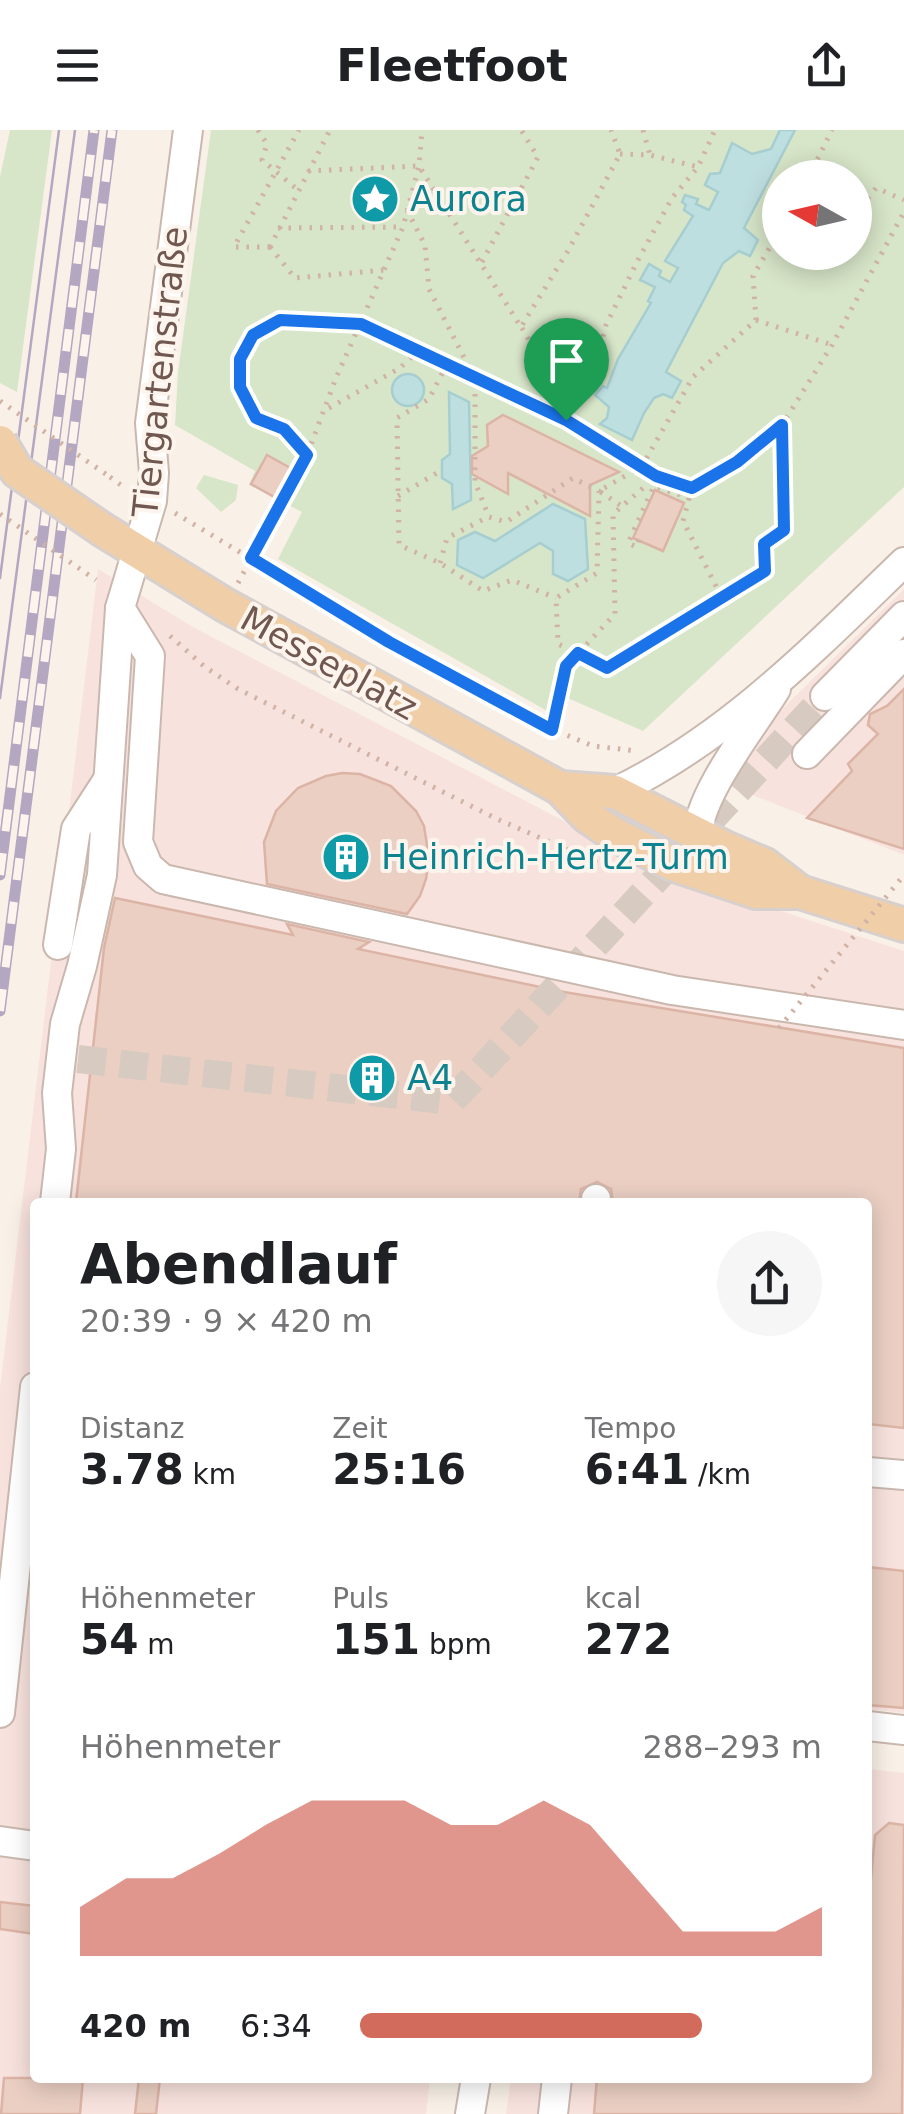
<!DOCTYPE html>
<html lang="de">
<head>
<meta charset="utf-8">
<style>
  :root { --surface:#fff; --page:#f6f6f6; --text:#202124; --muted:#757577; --accent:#d36b5d }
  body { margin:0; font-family:"DejaVu Sans",sans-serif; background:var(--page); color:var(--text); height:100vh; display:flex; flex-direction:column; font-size:38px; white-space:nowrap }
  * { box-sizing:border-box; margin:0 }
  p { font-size:32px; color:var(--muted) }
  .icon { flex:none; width:55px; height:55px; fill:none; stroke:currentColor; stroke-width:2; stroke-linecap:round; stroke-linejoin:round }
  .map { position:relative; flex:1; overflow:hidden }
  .sheet { position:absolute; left:30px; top:1068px; width:842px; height:885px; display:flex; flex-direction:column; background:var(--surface); border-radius:10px; box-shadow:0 5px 25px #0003 }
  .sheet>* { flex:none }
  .needle { width:65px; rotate:278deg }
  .fabs { position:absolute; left:762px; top:30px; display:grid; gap:20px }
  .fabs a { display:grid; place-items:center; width:110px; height:110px; border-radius:50%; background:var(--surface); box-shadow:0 5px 25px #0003; font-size:50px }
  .pin { position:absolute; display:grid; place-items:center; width:85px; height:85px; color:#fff; margin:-102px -42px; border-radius:50% 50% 50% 0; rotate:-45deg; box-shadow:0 0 10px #0007 }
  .pin .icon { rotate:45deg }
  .round { display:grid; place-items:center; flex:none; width:105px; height:105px; border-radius:52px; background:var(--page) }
  .head { display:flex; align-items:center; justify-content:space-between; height:170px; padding:0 50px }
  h1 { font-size:55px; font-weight:600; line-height:75px }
  .figures { display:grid; grid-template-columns:repeat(3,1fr); gap:15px; height:170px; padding:10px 50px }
  .figures div { display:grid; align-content:center }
  .figures b { font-size:42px; font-weight:600 }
  .figures small { font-size:28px; font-weight:400 }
  .figures p { font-size:28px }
  .chart { height:280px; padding:20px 50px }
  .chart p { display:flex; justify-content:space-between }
  .chart svg { width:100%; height:180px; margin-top:10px; fill:var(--accent); opacity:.7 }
  ul { padding:0 50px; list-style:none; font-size:32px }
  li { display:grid; grid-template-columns:160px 120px 1fr; align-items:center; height:75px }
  li i { height:25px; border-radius:12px; background:var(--accent) }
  header { display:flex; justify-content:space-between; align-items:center; height:130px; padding:0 50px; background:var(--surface); font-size:45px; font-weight:600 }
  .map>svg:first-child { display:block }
  .commercial { fill:#f8e2dd }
  .green { fill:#d7e5c8; fill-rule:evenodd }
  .water { fill:#bedfe0; stroke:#a6ced1; stroke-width:2.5 }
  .building { fill:#ebcfc3; stroke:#dcb4a5; stroke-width:2.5 }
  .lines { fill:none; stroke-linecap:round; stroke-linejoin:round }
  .minor-tunnel { stroke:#d7cac1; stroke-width:28; stroke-dasharray:28 14; stroke-linecap:butt }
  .minor-casing { stroke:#cab8af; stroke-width:32 }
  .major-casing { stroke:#d7d0ce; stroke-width:38 }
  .path { stroke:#d0b2a6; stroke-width:5; stroke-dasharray:2.5 8; stroke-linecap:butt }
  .minor { stroke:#fff; stroke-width:28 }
  .major { stroke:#efcea8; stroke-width:32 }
  .tram { stroke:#b3a7c2; stroke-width:2.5 }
  .rail-casing { stroke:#b3a7c2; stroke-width:11 }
  .rail { stroke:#fdf5ed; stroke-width:8; stroke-dasharray:22; stroke-linecap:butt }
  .major-bridge-casing { stroke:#d7d0ce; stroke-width:38; stroke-linecap:butt }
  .path-bridge { stroke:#d0b2a6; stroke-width:5; stroke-dasharray:2.5 8; stroke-linecap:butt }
  .major-bridge { stroke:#efcea8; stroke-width:32 }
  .route-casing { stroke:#fff; stroke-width:20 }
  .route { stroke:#1a73e8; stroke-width:12 }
  .labels { text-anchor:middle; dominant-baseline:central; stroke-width:8; stroke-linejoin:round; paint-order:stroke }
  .culture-label { font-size:35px; fill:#0d838f; stroke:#fdf5ed; text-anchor:start }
  .street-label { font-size:35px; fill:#70574f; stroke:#fdf5ed }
</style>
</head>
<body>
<header><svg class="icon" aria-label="menu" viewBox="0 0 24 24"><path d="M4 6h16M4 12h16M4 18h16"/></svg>Fleetfoot<svg class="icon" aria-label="share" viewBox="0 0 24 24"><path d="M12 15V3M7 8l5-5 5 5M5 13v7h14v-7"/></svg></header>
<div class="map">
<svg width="904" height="1984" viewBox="0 0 904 1984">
  <rect width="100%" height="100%" fill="#f9f1e7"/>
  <!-- commercial -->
  <g class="commercial">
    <polygon points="98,439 193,497 631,726 686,750 904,821 904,1583 868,1579 868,1072 35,1072 35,1948 430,1948 426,1984 0,1984 0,1258"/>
    <polygon points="904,459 904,725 727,655 769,592"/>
    <polygon points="868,1639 904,1643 904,1984 506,1984 511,1948 868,1948"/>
  </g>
  <!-- green -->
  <g class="green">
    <polygon points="10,0 52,0 17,262 0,253 0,47"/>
    <path d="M211 0H904V357L643 601 554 562 549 582 278 429 302 382 249 355 255 341 175 295 178 243ZM780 48H855V122H780Z"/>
    <polygon points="204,345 238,355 236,370 221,382 196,358"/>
  </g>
  <!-- water -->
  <g class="water">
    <polygon points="780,0 795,0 744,98 758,110 750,126 739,121 723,133 666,242 681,251 672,268 663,264 654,268 644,283 632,310 600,294 607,288 609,277 595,265 603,256 607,258 618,229 651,173 648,171 655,157 640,150 649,134 661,141 659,146 670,152 678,138 665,131 693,86 684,80 686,75 682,72 685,65 698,69 696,74 709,80 718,62 705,55 710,44 720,43 732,13 752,24 771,19"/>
    <circle cx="408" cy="260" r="16"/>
    <polygon points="449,262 469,272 471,370 453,379 452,354 442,348 442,330 450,324"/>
    <polygon points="553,374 585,389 588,439 568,451 553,444 553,421 540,413 483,448 457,435 458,410 475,402 495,411"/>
  </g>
  <!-- building -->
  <g class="building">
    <polygon points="503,285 619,342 590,355 590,386 508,343 508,364 472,344 472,326 488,316 487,295"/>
    <polygon points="267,325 292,339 276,368 251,354"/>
    <polygon points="655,360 684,373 663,421 633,408"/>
    <polygon points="904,559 904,719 807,688 852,641 848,634 878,604 868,595 870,584 887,576"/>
    <polygon points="342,643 360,644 391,656 416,681 424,696 429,728 426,749 420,766 407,784 267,754 264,712 276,681 298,658 326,646"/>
    <polygon points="115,768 293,805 287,794 369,812 358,819 564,862 904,918 904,1298 868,1294 868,1072 613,1072 611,1059 597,1052 581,1059 579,1072 76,1072 104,818"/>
    <polygon points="868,1437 904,1441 904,1578 868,1575"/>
    <polygon points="889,1693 904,1695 902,1984 594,1984 597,1948 868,1948 868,1781 875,1705"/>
    <polygon points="0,1772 35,1776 35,1804 0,1799"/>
    <polygon points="4,1948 83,1948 80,1984 1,1984"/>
    <polygon points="139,1948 160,1948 156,1984 135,1984"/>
  </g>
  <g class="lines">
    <!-- minor-tunnel -->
    <polyline class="minor-tunnel" points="78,929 452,971 825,566"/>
    <!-- minor casing -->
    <g class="minor-casing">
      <g id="minor">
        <polyline points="120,478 150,526 138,712 148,736 163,749 672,860 904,895"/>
        <polyline points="825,566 904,486"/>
        <polyline points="807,624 904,524"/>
        <path d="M615 662C728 608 816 517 904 432"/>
        <path d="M705 745C702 732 698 719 698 706 697 666 754 595 776 559"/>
        <polyline points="58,815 76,699 107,651"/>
        <polyline points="55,1072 61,1019 57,963 65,894 82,836 102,745 120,478 152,371 154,343 150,293 188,0"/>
        <polyline points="596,1072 596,1069"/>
        <polyline points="868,1342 904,1345"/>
        <polyline points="0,1583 35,1257"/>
        <polyline points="868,1596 904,1600"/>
        <polyline points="0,1711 35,1716"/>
        <polyline points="470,1984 476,1948"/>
        <polyline points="553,1984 557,1948"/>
      </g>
    </g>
    <!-- major casing -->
    <g class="major-casing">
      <g id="major">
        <polyline points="103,400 225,475 560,658 587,686 612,703 675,735 756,762 800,762 904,795"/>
        <polyline points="560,658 615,662 725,718 765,735 800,762"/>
      </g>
    </g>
    <!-- path -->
    <g class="path">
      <polyline points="258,0 267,14 262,30 298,60"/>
      <polyline points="643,0 650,25"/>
      <polyline points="620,24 650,25 698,37"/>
      <polyline points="308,41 419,36 521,197 569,119 620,24 611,0"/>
      <polyline points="808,48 832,0"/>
      <polyline points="407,80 425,115 429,159 475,249 475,352 489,387 506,392 573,348 599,361 597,443 556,468 558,514 607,538 765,441 764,413 783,400 782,295"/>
      <polyline points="855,85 876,58 904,70"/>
      <polyline points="278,98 403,97"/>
      <polyline points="270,117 234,117 299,0"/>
      <polyline points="270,117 330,0"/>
      <polyline points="270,117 295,148 385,140"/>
      <polyline points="482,132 538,27 521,0"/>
      <polyline points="756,190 832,215"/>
      <polyline points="522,198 554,254 566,290"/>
      <polyline points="447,234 429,269 397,288 399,415 440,433 483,461 512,450 556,468"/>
      <polyline points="554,254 571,252 601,215 606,195 638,130 672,68 698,37 715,0"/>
      <polyline points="329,278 400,238 419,220"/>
      <polyline points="307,325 284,299 256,287 240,257 239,229 253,205 280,190 361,194 566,290 657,346 692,358 737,332 782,295 832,215 904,82"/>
      <polyline points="110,347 125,358"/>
      <polyline points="692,358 683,391 721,466"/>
      <polyline points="398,366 442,340"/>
      <polyline points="620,375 599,361 642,336 693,247 756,190 753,146 780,100"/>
      <polyline points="175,383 389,512 552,599 593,616 637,621"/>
      <polyline points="639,410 637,417 628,413 654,356 680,365 679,371"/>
      <polyline points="440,433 447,408 488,387"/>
      <polyline points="238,453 307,325 336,248 403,97 419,36 422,0"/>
      <polyline points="170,506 205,537 238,559 497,689 614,740"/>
      <polyline points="552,599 566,536 615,484 613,384 657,346"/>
    </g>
    <!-- minor -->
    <use href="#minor" class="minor"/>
    <!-- major -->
    <use href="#major" class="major"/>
    <!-- tram -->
    <g class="tram">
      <polyline points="0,448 59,0"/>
      <polyline points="0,568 75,0"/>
    </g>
    <!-- rail casing -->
    <g class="rail-casing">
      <g id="rail">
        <polyline points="0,745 94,0"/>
        <polyline points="0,881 112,0"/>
      </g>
    </g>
    <!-- rail -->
    <use href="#rail" class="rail"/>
    <!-- major-bridge casing -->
    <g class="major-bridge-casing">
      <polyline id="major-bridge" points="0,312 17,341 103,400"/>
    </g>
    <!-- path-bridge -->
    <g class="path-bridge">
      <polyline points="0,271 110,347"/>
      <polyline points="0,384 96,450"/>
      <polyline points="779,898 904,745"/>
    </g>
    <!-- major-bridge -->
    <use href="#major-bridge" class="major-bridge"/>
  </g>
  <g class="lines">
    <!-- route casing -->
    <g class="route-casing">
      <polygon id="route" points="280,190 361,194 566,290 656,346 692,358 737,332 782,295 784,400 764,414 765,441 607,538 578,523 566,536 552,600 389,512 251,428 307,325 284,299 256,288 240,257 240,229 253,205"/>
    </g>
    <!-- route -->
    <use href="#route" class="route"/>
  </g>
  <!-- icons -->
  <defs>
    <g id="sight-disc" transform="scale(2.5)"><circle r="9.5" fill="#0f9aa8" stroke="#fdf5ed"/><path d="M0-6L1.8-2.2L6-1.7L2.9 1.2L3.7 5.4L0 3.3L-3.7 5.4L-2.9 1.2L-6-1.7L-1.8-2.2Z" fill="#fff"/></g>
    <g id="building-disc" transform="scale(2.5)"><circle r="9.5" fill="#0f9aa8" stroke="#fdf5ed"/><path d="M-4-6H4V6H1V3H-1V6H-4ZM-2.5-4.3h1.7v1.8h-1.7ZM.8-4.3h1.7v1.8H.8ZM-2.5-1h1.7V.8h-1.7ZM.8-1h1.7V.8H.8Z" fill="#fff"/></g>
  </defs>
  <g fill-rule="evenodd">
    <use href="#sight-disc" x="375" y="69"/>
    <use href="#building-disc" x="346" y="727"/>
    <use href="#building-disc" x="372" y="948"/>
  </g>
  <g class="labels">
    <!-- culture labels -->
    <g class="culture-label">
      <text x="410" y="69">Aurora</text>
      <text x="381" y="727">Heinrich-Hertz-Turm</text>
      <text x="407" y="948">A4</text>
    </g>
    <!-- street labels -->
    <g class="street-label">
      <text transform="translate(160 242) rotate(-84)">Tiergartenstraße</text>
      <text transform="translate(329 533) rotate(29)">Messeplatz</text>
    </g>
  </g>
</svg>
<div class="fabs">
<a><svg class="needle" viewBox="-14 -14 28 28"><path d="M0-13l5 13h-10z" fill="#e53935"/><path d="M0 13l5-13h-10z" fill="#757577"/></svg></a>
</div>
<div class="pin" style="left:566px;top:290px;background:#1e9e55"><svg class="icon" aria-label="arrive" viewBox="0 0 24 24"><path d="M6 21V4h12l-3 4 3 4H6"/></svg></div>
<section class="sheet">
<div class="head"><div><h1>Abendlauf</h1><p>20:39 · 9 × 420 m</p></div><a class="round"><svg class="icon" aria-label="share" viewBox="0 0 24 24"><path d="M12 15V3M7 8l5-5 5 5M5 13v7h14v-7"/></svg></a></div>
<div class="figures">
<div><p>Distanz</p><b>3.78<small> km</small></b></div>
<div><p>Zeit</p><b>25:16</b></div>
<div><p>Tempo</p><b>6:41<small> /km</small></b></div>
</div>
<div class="figures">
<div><p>Höhenmeter</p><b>54<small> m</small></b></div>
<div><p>Puls</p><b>151<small> bpm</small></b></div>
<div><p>kcal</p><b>272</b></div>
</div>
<div class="chart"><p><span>Höhenmeter</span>288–293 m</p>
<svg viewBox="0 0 160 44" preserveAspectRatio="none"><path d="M0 44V32L10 25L20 25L30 19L40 12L50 6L60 6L70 6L80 12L90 12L100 6L110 12L120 25L130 38L140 38L150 38L160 32V44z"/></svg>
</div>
<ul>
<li><b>420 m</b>6:34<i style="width:74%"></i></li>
</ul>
</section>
</div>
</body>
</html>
